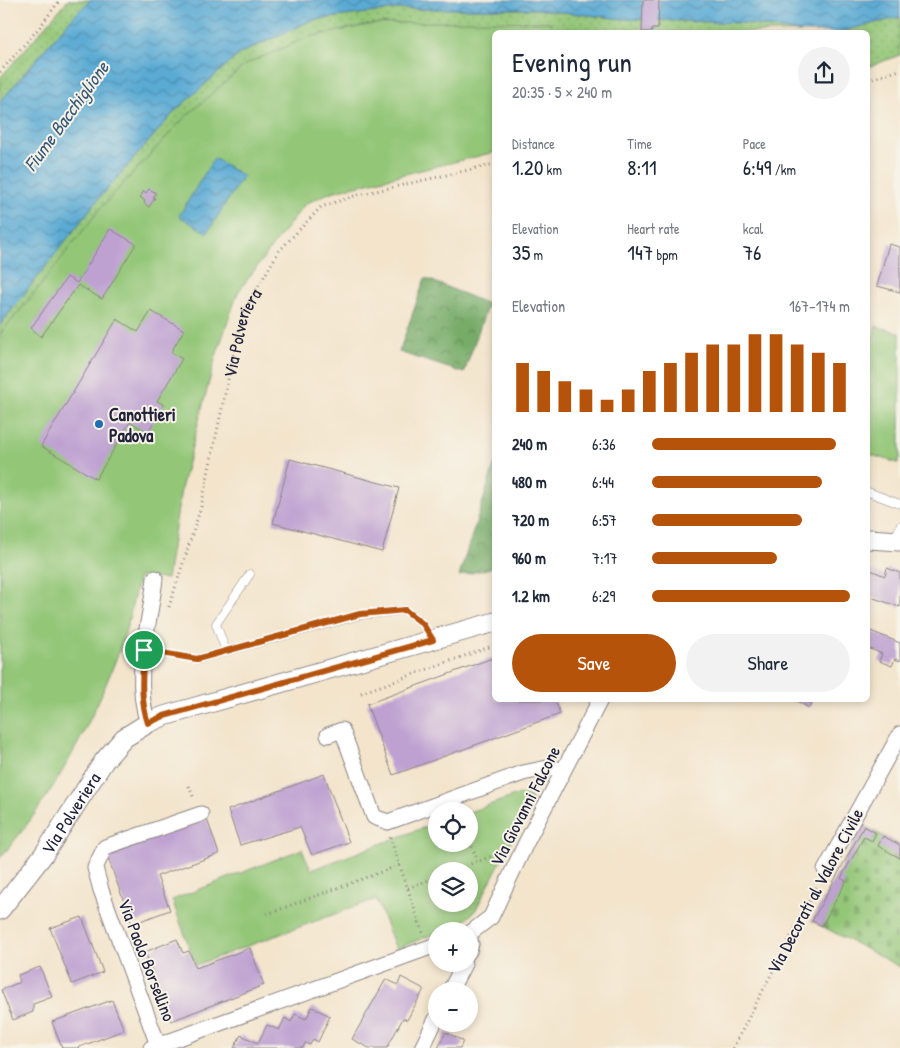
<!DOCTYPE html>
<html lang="en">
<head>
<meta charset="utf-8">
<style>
  :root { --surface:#fff; --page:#f2f2f3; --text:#1f2937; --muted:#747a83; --accent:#b45309 }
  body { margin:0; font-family:"Patrick Hand",sans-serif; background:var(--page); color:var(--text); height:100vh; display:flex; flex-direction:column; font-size:19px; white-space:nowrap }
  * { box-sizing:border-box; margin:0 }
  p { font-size:16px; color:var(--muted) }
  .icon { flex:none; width:28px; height:28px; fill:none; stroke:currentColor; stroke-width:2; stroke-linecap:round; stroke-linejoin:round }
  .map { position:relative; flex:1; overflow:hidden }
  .details { position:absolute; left:492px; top:30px; width:378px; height:672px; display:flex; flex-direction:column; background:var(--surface); border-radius:8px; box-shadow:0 2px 8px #0003 }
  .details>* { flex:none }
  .fabs { position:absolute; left:428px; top:802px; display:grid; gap:10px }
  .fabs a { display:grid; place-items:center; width:50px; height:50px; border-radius:50%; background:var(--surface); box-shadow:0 2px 8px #0003; font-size:25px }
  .pin { position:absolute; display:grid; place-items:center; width:42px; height:42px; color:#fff; margin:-21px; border:2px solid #fff; border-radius:50%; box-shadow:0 1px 5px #0007 }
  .round { display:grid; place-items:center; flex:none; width:52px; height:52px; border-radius:26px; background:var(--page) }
  .summary { display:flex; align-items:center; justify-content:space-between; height:85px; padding:0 20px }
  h1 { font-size:28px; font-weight:600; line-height:38px }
  .stats { display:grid; grid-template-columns:repeat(3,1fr); gap:8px; height:85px; padding:5px 20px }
  .stats div { display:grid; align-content:center }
  .stats b { font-size:21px; font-weight:600 }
  .stats small { font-size:14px; font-weight:400 }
  .stats p { font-size:14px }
  .chart { height:140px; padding:10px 20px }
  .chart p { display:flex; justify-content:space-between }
  .chart svg { width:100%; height:90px; margin-top:5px; stroke:var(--accent); stroke-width:6 }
  .cta { display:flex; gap:10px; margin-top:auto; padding:10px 20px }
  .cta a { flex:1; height:58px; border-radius:30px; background:var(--accent); color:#fff; font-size:20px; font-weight:600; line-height:58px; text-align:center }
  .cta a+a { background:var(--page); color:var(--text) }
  ul { padding:0 20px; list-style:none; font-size:16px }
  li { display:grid; grid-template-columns:80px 60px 1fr; align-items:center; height:38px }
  li i { height:12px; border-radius:6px; background:var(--accent) }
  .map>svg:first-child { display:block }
  .grass { fill:url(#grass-dots); stroke:#5a7459 }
  .forest { fill:url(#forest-crowns); stroke:#4c6652 }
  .cemetery { fill:url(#cemetery-stones); stroke:#5a7459 }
  .park { fill:#93c677; stroke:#5a7459; fill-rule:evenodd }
  .water { fill:url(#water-waves); stroke:#3e6688 }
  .building { fill:#bea1d1 }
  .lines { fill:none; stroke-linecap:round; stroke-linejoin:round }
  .service-casing { stroke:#8a8383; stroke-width:9 }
  .minor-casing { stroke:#8a8383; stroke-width:17 }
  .tertiary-casing { stroke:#8a8383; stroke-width:21 }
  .path { stroke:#8a8383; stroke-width:3; stroke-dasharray:1 4; stroke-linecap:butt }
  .service { stroke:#fff; stroke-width:8 }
  .minor { stroke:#fff; stroke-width:15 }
  .tertiary { stroke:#fff; stroke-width:19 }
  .route-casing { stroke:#fff; stroke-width:10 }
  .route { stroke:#b45309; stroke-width:6 }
  .poi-dot { fill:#1f6fb2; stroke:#f7f3e8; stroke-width:2 }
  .labels { text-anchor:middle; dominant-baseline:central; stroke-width:4; stroke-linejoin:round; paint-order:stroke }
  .street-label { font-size:18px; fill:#22223b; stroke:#f7f3e8 }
  .poi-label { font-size:18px; font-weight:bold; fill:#22223b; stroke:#f7f3e8; text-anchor:start }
  .water-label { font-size:19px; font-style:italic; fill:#385878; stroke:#f7f3e8 }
</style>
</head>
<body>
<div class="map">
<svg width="900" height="1048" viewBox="0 0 900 1048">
  <defs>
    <pattern id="grass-dots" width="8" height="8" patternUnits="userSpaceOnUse" patternTransform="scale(1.25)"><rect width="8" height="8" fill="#93c677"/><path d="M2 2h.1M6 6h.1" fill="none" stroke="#7eaa68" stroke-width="1.8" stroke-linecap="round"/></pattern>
    <pattern id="forest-crowns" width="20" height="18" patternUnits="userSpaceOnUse" patternTransform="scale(1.25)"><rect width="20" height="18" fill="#76ab68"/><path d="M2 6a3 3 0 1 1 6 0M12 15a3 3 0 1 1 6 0" fill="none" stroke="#608b57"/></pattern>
    <pattern id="cemetery-stones" width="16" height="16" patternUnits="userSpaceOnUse" patternTransform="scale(1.25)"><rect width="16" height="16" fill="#93c677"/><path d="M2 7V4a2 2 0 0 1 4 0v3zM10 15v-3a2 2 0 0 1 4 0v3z" fill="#7eaa68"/></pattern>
    <pattern id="water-waves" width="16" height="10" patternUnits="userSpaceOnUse" patternTransform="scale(1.25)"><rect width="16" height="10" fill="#5aaad4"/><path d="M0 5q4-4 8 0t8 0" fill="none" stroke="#4a8aad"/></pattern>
  </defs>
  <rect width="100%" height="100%" fill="#f7f3e8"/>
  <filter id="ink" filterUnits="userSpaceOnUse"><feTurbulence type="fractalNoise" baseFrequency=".02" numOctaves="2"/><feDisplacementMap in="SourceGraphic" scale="10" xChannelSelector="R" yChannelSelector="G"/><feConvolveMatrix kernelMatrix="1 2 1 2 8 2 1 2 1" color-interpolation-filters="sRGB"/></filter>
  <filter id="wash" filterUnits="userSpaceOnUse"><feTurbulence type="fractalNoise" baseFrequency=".0096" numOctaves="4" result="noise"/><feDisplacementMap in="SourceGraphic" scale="20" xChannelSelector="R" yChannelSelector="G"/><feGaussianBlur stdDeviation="1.12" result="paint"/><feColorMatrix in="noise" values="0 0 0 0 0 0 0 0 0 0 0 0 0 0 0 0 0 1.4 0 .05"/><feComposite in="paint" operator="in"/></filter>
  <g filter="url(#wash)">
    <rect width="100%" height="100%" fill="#f3e4cb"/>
    <!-- grass -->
    <g class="grass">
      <polygon points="68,0 90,0 69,21 0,102 0,78"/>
      <polygon points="398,9 536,9 623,19 744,23 801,32 551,32 550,22 373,24 309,37 246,64 33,295 0,334 0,325 95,203 176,110 239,54 312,20"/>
      <polygon points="900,17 900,55 868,67 868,32 838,32"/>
    </g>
    <!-- forest -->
    <g class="forest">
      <polygon points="425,278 488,304 464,373 399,352"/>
      <polygon points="495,463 495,567 459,576"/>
    </g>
    <!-- cemetery -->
    <polygon class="cemetery" points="864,826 900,845 900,967 812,921"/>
    <!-- park -->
    <g class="park">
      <path d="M469 21 550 22 551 32H495V152L331 192 305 204 275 243 238 292 215 359 181 489 167 579 139 577C133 599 129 622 122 643 94 721 54 796 0 858V334L33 295 99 210 184 118 246 64 309 37 373 24Z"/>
      <polygon points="876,326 900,333 900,458 898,463 868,454 868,353"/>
      <path d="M520 794 529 796 532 801 475 911 463 922 440 931H436V933L396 949 376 899 196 965 172 900 302 849 311 870 436 823V844H469V812ZM469 871V904H436V871Z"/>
    </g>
    <!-- water -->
    <g class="water">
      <polygon points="90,0 900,0 900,17 838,32 801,32 744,23 623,19 536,9 398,9 312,20 239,54 176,110 95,203 0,325 0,102 69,21"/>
      <polygon points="214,158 243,176 207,233 179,216"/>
    </g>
    <g id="blocks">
      <!-- building -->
      <g class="building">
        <polygon points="643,0 659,0 658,29 652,29 652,32 642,32"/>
        <polygon points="149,189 156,193 153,197 155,198 149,207 144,203 145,201 140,197 144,191 146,193"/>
        <polygon points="110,229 136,244 102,299 78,285 41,337 31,328 67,277 77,283"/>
        <polygon points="889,244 900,247 900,292 877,286"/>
        <polygon points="151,311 184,330 171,352 182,359 157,401 164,405 148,432 130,422 96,479 41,446 117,319 138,332"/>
        <polygon points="290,459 399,488 382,552 273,523"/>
        <polygon points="887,568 900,573 900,607 868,596 868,569 885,576"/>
        <polygon points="868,630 900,643 900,661 895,659 892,666 879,661 882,654 868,648"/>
        <polygon points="495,657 495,700 555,700 560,714 393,775 367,704"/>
        <polygon points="795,700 813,700 809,708"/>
        <polygon points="324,774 349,842 312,855 300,827 240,845 228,810"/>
        <polygon points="207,819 219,854 157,876 170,910 132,924 107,855"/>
        <polygon points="864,826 876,833 872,841 864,837 841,878 846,881 822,926 812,921"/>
        <polygon points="883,836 900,845 900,858 878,846"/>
        <polygon points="82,917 103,972 72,984 50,928"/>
        <polygon points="177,939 183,953 189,951 196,968 250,948 264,985 171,1021 145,952"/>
        <polygon points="40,967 52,997 33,1004 33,1012 13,1020 1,990 20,982 18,975"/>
        <polygon points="401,977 424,989 407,1020 403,1018 387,1048 369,1048 352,1039 386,979 398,985"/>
        <polygon points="112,1000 124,1030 77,1048 62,1048 52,1022"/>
        <polygon points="312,1007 330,1016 318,1042 313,1039 310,1045 305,1043 303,1048 234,1048 241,1035 258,1043 267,1025 279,1030 285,1018 291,1022 295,1014 306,1019"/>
        <polygon points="446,1032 463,1041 460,1048 438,1048"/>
      </g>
    </g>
  </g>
  <g filter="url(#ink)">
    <use href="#blocks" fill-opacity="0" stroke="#8a8383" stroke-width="1"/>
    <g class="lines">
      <!-- service casing -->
      <g class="service-casing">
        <g id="service">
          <polyline points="868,492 900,504"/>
          <polyline points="895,539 900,526"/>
          <polyline points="226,651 216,624 250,574"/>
          <polyline points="197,659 360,615 405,610 423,624 432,638"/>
        </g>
      </g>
      <!-- minor casing -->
      <g class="minor-casing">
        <g id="minor">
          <path d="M148 723C132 676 150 626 155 578"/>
          <polyline points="328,735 342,730 374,817 388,822 523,773 552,767 562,772"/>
          <polyline points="825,870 900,734"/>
          <polyline points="469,951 471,944 469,934 491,917 526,843 600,700"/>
          <polyline points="450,991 464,964"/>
          <polyline points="158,1045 101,890 95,868 105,847 201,814"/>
          <polyline points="151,1048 436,945"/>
          <polyline points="422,1048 436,1019"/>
        </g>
      </g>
      <!-- tertiary casing -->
      <g class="tertiary-casing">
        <g id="tertiary">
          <polyline points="868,539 900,541"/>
          <path id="s2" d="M0 910 44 854 104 761 124 738 148 723 164 716 495 622"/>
        </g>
      </g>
      <!-- path -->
      <g class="path">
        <polyline points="0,72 39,28 60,0"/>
        <polyline points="868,80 900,70"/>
        <path id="s1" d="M169 607 201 507 242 314 279 251 321 207 354 196 495 164"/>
        <polyline points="158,653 187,658"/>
        <polyline points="361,693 495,645"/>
        <polyline points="189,786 194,799"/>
        <polyline points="390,837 423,933"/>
        <polyline points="469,837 477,861"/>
        <polyline points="452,871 503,852"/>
        <polyline points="408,888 436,877"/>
        <polyline points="267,914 400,865"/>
        <polyline points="733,1048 818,884"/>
      </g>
      <!-- service -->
      <use href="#service" class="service"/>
      <!-- minor -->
      <use href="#minor" class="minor"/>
      <!-- tertiary -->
      <use href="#tertiary" class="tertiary"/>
    </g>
  </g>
  <g class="lines" filter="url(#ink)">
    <!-- route casing -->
    <g class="route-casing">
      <path id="route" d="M405 610 423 624 433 640 164 716 148 723C140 699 142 676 144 650L197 659 360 614Z"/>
    </g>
    <!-- route -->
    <use href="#route" class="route"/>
  </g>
  <!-- markers -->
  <circle class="poi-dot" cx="99" cy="424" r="5"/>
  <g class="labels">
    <!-- street labels -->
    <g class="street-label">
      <text stroke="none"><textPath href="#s1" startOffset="284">Via Polveriera</textPath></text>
      <text transform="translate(525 806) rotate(-63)">Via Giovanni Falcone</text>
      <text stroke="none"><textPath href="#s2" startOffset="120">Via Polveriera</textPath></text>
      <text transform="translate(815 891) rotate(-62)">Via Decorati al Valore Civile</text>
      <text transform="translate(147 960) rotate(69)">Via Paolo Borsellino</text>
    </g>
    <!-- poi labels -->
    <g class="poi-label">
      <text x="109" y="414">Canottieri<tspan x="109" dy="21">Padova</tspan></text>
    </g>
    <!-- water labels -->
    <g class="water-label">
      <text transform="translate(66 116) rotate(-54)">Fiume Bacchiglione</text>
    </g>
  </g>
</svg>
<div class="fabs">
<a><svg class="icon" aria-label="locate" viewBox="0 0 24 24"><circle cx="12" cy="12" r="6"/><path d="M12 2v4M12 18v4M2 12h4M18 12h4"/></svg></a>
<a><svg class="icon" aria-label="layers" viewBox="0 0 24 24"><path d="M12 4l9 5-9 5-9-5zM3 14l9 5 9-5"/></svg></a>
<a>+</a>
<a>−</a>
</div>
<div class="pin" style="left:144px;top:650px;background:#1e9e55"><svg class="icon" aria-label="arrive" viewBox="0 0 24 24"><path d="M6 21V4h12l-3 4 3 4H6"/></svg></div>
<section class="details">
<div class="summary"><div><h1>Evening run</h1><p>20:35 · 5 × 240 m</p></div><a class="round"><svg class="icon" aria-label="share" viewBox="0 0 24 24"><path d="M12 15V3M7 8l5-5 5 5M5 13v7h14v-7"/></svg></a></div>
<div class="stats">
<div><p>Distance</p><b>1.20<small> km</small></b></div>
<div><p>Time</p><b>8:11</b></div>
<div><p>Pace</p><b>6:49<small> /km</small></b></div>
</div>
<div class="stats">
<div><p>Elevation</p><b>35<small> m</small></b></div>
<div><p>Heart rate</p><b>147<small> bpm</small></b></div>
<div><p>kcal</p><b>76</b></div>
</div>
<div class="chart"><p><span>Elevation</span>167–174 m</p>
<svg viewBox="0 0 160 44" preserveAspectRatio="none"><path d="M5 44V20M15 44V24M25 44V29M35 44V33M45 44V38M55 44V33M65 44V24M75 44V20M85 44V15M95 44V11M105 44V11M115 44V6M125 44V6M135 44V11M145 44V15M155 44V20"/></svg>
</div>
<ul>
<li><b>240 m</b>6:36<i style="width:93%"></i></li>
<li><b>480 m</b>6:44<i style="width:86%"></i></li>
<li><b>720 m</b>6:57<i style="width:76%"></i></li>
<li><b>960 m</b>7:17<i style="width:63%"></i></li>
<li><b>1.2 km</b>6:29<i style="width:100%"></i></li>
</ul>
<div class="cta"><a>Save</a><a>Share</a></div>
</section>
</div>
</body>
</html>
